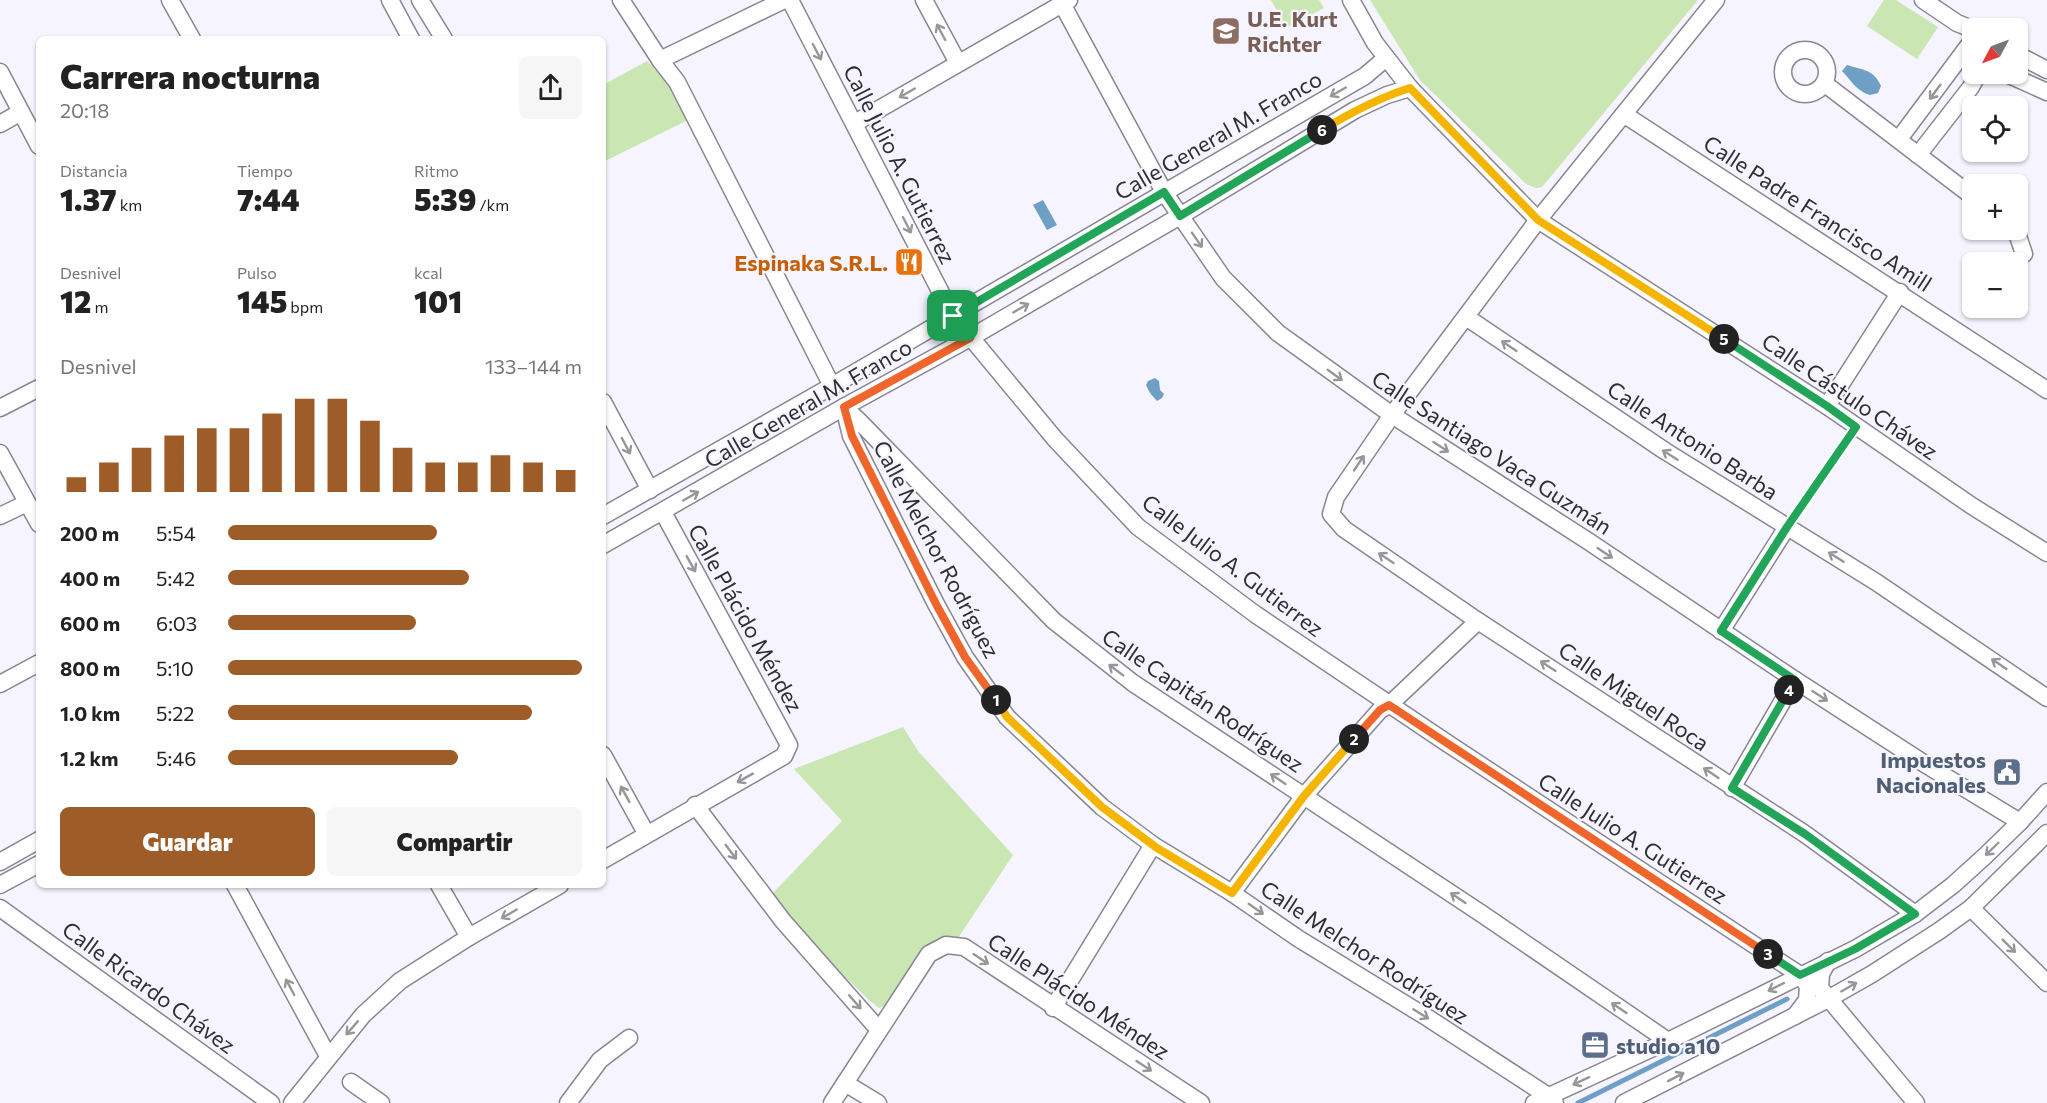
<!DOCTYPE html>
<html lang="es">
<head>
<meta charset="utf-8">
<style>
  :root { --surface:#fff; --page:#f6f6f6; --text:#222; --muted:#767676; --accent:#9d5c28 }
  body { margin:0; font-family:Commissioner,sans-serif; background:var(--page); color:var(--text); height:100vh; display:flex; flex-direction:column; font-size:22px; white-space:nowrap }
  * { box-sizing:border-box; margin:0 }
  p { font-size:20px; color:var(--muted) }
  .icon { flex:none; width:33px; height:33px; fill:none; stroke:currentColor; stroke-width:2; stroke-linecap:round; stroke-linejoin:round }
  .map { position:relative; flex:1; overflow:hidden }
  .details { position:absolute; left:36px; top:36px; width:570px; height:852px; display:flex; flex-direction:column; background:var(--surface); border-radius:9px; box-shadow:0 2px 4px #0004 }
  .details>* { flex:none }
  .needle { width:39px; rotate:229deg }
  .buttons { position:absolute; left:1962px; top:18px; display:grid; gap:12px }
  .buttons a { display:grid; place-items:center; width:66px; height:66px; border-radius:9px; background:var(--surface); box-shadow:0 2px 4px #0004; font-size:30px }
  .pin { position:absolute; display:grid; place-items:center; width:51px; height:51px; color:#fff; margin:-26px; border-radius:12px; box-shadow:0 3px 9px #0006 }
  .km { position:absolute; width:30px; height:30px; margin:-15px; border-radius:50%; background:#222; color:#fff; font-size:16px; line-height:30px; text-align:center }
  .round { display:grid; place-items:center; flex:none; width:63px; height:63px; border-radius:9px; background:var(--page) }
  .headline { display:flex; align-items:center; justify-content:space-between; height:102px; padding:0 24px }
  h1 { font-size:33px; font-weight:800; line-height:45px }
  .stats { display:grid; grid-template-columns:repeat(3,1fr); gap:9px; height:102px; padding:6px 24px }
  .stats div { display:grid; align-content:center }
  .stats b { font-size:30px; font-weight:800 }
  .stats small { font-size:16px; font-weight:400 }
  .stats p { font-size:16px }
  .chart { height:168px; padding:12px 24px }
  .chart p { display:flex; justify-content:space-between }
  .chart svg { width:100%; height:108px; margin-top:6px; stroke:var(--accent); stroke-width:6 }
  .primary-button { display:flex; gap:12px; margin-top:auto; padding:12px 24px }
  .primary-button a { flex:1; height:69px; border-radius:9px; background:var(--accent); color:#fff; font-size:24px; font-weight:800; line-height:69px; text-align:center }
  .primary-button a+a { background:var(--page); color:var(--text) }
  ul { padding:0 24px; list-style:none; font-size:20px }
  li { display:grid; grid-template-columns:96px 72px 1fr; align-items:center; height:45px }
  li i { height:15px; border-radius:8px; background:var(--accent) }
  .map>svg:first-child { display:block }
  .green { fill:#c9e6b3 }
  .water { fill:#709fc5 }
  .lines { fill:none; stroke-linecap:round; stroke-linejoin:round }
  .stream { stroke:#709fc5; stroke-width:5 }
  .minor-casing { stroke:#888692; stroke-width:19 }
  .path { stroke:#8d8c94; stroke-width:3; stroke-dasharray:4.5 4.5; stroke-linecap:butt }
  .minor { stroke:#fff; stroke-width:16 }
  .oneway { stroke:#979699 }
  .split-1-casing { stroke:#fff; stroke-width:12 }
  .split-2-casing { stroke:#fff; stroke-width:12 }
  .split-3-casing { stroke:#fff; stroke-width:12 }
  .split-4-casing { stroke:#fff; stroke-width:12 }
  .split-5-casing { stroke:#fff; stroke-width:12 }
  .split-6-casing { stroke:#fff; stroke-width:12 }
  .split-7-casing { stroke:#fff; stroke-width:12 }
  .split-1 { stroke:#f0652b; stroke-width:8 }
  .split-2 { stroke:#f5b400; stroke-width:8 }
  .split-3 { stroke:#f0652b; stroke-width:8 }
  .split-4 { stroke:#22a559; stroke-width:8 }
  .split-5 { stroke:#22a559; stroke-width:8 }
  .split-6 { stroke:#f5b400; stroke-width:8 }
  .split-7 { stroke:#22a559; stroke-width:8 }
  .labels { text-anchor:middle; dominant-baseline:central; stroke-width:4.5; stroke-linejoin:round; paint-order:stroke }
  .education-label { font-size:22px; font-weight:bold; fill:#785e54; stroke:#f6f4ff; text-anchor:start }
  .street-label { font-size:22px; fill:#2f2e33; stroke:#f6f4ff }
  .food-label { font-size:22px; font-weight:bold; fill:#c56008; stroke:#f6f4ff; text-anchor:end }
  .service-label { font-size:22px; font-weight:bold; fill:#4e5e75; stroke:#f6f4ff; text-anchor:end }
</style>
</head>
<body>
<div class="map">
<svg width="2047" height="1103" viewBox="0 0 2047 1103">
  <rect width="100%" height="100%" fill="#f6f4ff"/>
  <!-- green -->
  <g class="green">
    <polygon points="1271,0 1319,0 1324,8 1286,28"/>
    <polygon points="1370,0 1698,0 1542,187 1536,188 1526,184 1420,80"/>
    <polygon points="1884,0 1896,0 1938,27 1917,59 1867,26"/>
    <polygon points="647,61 667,81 688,120 603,162 603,85"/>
    <path d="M903 727 918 751 1013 855 958 938C950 938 942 935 935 940 920 949 898 989 888 1005L879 1008 869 1000 814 947 771 895 842 821 794 769Z"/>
  </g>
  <!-- water -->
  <g class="water">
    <path d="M1847 65C1862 70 1874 69 1881 86L1878 93 1870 95C1856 91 1851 80 1842 71Z"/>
    <polygon points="1043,200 1057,225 1047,230 1033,205"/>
    <polygon points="1155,378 1159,381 1160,390 1164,394 1162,398 1157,401 1150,393 1146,385 1148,381"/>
  </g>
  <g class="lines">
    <!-- stream -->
    <polyline class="stream" points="1578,1103 1787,999"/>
    <!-- minor casing -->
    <g class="minor-casing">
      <g id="minor">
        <polyline points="170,0 192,39"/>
        <polyline points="390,0 411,39"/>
        <polyline points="420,0 444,39"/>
        <polyline points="621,0 660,60 677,82 832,386"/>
        <polyline points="790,0 953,316 1055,439 1138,527 1255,614 1447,743 1800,975 1808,986 1807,1000 1795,1016"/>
        <polyline points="924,0 958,63"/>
        <polyline points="1060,0 1164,192 1223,278 1278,333 1392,415 1588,541 1795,680 1928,766 2020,822"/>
        <polyline points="1351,0 1375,43 1410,88 1538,220 1827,406 1972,506 2047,553"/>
        <polyline points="1716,0 1538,220 1392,415 1336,497 1331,514 1344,529 1478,621 1805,834 1915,914"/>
        <polyline points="1923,0 1957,23 1972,29"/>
        <circle cx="1805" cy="72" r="22"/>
        <polyline points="2018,55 2047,70"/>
        <polyline points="660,60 784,0"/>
        <polyline points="0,72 39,146"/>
        <polyline points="2007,74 2047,92"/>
        <polyline points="1825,84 1972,196"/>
        <polyline points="1625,115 2047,390"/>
        <polyline points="855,123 1069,0"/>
        <polyline points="0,124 21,112"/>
        <polyline points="1899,139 1972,41"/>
        <polyline points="1918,155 1971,87 1978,74"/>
        <polyline points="2013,230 2018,236 2024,254"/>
        <polyline points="1466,317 1665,451 1876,582 2047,698"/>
        <polyline points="603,402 650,490"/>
        <polyline points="1827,406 1900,292"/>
        <polyline points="844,407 859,421 1054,621 1133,683 1482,914 1668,1041"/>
        <polyline points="844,407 851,436 936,604 965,657 1007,717 1063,770 1102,807 1153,845 1232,893 1299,939 1428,1018 1548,1096 1555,1103"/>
        <polyline points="0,408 39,388"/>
        <polyline points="0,453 39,524"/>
        <polyline points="0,516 27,503"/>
        <polyline points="603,516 832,386 1365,76 1386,58"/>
        <polyline points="603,545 844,407 970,338 1180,216 1355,110 1387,95 1410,88"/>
        <polyline points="1721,631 1787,527"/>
        <polyline points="0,684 39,663"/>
        <polyline points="603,755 646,833"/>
        <polyline points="1732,788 1795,680"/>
        <polyline points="695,805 783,921 879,1030"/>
        <polyline points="603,860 784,756 789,745 663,512"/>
        <polyline points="0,862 39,840"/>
        <polyline points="0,885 39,864"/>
        <polyline points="235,885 328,1056"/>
        <polyline points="439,885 469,937"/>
        <polyline points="1232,893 1304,796 1380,710 1389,705 1478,621"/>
        <polyline points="0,908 271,1103"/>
        <polyline points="1971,908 2047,983"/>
        <polyline points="1828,961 1821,974 1820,988 1916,1103"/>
        <polyline points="1053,1008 1153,845"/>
        <polyline points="351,1082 381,1103"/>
        <polyline points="845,1083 878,1103"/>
        <polyline points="292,1103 363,1015 400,981 469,937 560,885"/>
        <polyline points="568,1103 600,1060 629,1038"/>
        <polyline points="832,1103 929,954 946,945 964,947 1201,1103"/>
        <polyline points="1534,1103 1668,1041 1855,949 1915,914 1953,885 1984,857 2020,822 2047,792"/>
        <polyline points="1624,1103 1828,999 1872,974 1939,931 1971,908 2047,833"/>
      </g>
    </g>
    <!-- path -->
    <polyline class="path" points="1796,514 1849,438"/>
    <!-- minor -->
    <use href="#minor" class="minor"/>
  </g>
  <!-- one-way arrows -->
  <defs><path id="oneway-shaft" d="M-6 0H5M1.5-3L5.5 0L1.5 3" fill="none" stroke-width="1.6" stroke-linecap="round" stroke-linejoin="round" transform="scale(1.5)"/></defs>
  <g class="oneway">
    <use href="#oneway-shaft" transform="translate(941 32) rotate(-118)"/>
    <use href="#oneway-shaft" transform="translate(817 52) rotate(62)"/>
    <use href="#oneway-shaft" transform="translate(1338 92) rotate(150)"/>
    <use href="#oneway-shaft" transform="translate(1935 92) rotate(127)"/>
    <use href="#oneway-shaft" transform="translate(907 93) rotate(150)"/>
    <use href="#oneway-shaft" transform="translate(907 225) rotate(63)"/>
    <use href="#oneway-shaft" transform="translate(1197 240) rotate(55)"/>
    <use href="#oneway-shaft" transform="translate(1021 308) rotate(-30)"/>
    <use href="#oneway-shaft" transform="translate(1509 346) rotate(-146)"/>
    <use href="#oneway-shaft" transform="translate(1335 375) rotate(36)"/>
    <use href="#oneway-shaft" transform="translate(626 446) rotate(62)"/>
    <use href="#oneway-shaft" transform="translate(1441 447) rotate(33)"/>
    <use href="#oneway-shaft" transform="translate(1670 455) rotate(-148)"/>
    <use href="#oneway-shaft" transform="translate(1359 463) rotate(-56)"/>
    <use href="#oneway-shaft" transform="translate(691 496) rotate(-30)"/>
    <use href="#oneway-shaft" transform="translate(1605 553) rotate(34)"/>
    <use href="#oneway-shaft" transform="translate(1836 557) rotate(-148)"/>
    <use href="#oneway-shaft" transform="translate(1386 558) rotate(-146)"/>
    <use href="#oneway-shaft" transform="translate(691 564) rotate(61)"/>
    <use href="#oneway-shaft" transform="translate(1999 664) rotate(-146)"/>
    <use href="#oneway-shaft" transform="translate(1548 666) rotate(-147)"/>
    <use href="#oneway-shaft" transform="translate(1116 670) rotate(-143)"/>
    <use href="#oneway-shaft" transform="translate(1820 696) rotate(33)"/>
    <use href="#oneway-shaft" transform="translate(1711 773) rotate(-146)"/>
    <use href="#oneway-shaft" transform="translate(745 778) rotate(151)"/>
    <use href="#oneway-shaft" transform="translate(1278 779) rotate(-146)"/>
    <use href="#oneway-shaft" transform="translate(625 794) rotate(-119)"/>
    <use href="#oneway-shaft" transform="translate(1992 849) rotate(136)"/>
    <use href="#oneway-shaft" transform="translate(731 852) rotate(53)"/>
    <use href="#oneway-shaft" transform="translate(1458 898) rotate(-146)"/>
    <use href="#oneway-shaft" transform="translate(1256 909) rotate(35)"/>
    <use href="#oneway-shaft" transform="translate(509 914) rotate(150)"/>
    <use href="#oneway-shaft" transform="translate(2009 946) rotate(45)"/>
    <use href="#oneway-shaft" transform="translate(981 959) rotate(34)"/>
    <use href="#oneway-shaft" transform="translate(290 987) rotate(-118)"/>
    <use href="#oneway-shaft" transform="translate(1776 987) rotate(153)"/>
    <use href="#oneway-shaft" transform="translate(1849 987) rotate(-30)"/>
    <use href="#oneway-shaft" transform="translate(855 1002) rotate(49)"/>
    <use href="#oneway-shaft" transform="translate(1619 1008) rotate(-146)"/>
    <use href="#oneway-shaft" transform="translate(1421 1014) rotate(32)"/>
    <use href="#oneway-shaft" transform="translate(352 1028) rotate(131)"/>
    <use href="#oneway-shaft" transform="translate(1144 1066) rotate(33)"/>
    <use href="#oneway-shaft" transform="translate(1676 1077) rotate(-27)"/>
    <use href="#oneway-shaft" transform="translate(1581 1081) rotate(155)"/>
  </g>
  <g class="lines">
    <!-- split-1 casing -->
    <g class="split-1-casing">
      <polyline id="split-1" points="953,316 970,338 844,407 852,436 936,604 965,657 996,700"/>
    </g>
    <!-- split-2 casing -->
    <g class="split-2-casing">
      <polyline id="split-2" points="996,700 1007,717 1102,807 1157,848 1232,893 1304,796 1354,739"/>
    </g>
    <!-- split-3 casing -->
    <g class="split-3-casing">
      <polyline id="split-3" points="1354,739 1380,710 1389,705 1768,954"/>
    </g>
    <!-- split-4 casing -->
    <g class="split-4-casing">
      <polyline id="split-4" points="1768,954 1800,975 1855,949 1915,914 1805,834 1732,788 1789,690"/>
    </g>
    <!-- split-5 casing -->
    <g class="split-5-casing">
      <polyline id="split-5" points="1724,339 1827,406 1856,427 1787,527 1721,631 1795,680 1789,690"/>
    </g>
    <!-- split-6 casing -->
    <g class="split-6-casing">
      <path id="split-6" d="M1322 130C1350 113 1378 98 1410 88L1538 220 1724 339"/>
    </g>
    <!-- split-7 casing -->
    <g class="split-7-casing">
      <polyline id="split-7" points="953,316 1164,192 1180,216 1322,130"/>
    </g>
    <!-- split-1 -->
    <use href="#split-1" class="split-1"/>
    <!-- split-2 -->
    <use href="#split-2" class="split-2"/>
    <!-- split-3 -->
    <use href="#split-3" class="split-3"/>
    <!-- split-4 -->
    <use href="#split-4" class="split-4"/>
    <!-- split-5 -->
    <use href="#split-5" class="split-5"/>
    <!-- split-6 -->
    <use href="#split-6" class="split-6"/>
    <!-- split-7 -->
    <use href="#split-7" class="split-7"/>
  </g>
  <!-- icons -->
  <defs>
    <g id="school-square" transform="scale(1.5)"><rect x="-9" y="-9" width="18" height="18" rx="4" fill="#8d6e63" stroke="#f6f4ff"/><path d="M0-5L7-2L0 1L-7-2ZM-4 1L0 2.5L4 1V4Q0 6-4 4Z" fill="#fff"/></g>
    <g id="restaurant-square" transform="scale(1.5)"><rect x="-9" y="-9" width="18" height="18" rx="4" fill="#e8710a" stroke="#f6f4ff"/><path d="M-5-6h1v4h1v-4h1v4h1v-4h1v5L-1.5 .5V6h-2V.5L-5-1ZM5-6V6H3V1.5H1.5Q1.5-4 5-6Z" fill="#fff"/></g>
    <g id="civic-square" transform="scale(1.5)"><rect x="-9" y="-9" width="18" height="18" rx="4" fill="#5c6f8a" stroke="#f6f4ff"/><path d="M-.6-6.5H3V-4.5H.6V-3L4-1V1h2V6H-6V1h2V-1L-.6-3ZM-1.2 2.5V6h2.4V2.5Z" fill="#fff"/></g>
    <g id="office-square" transform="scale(1.5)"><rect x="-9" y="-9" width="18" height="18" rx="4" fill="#5c6f8a" stroke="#f6f4ff"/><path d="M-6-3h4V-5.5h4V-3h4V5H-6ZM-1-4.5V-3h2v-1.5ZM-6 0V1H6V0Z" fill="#fff"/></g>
  </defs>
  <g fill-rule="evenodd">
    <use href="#school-square" x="1226" y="31"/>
    <use href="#restaurant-square" x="909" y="262"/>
    <use href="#civic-square" x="2007" y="772"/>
    <use href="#office-square" x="1595" y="1045"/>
  </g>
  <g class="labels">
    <!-- education labels -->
    <g class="education-label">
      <text x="1247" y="18">U.E. Kurt<tspan x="1247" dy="25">Richter</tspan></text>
    </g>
    <!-- street labels -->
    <g class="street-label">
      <text transform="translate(1218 135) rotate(-30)">Calle General M. Franco</text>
      <text transform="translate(900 164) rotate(63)">Calle Julio A. Gutierrez</text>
      <text transform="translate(1818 213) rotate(33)">Calle Padre Francisco Amill</text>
      <text transform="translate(1850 396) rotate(34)">Calle Cástulo Chávez</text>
      <text transform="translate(808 403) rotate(-30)">Calle General M. Franco</text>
      <text transform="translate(1693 440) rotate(33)">Calle Antonio Barba</text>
      <text transform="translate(1492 452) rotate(33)">Calle Santiago Vaca Guzmán</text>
      <text transform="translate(937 549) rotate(62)">Calle Melchor Rodríguez</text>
      <text transform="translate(1233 565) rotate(37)">Calle Julio A. Gutierrez</text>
      <text transform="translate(746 618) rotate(61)">Calle Plácido Méndez</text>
      <text transform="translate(1634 696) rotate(34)">Calle Miguel Roca</text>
      <text transform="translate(1203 700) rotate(34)">Calle Capitán Rodríguez</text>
      <text transform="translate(1633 838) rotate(33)">Calle Julio A. Gutierrez</text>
      <text transform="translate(1365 952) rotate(33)">Calle Melchor Rodríguez</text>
      <text transform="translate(149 987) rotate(36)">Calle Ricardo Chávez</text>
      <text transform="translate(1079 996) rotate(33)">Calle Plácido Méndez</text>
    </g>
    <!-- food labels -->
    <g class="food-label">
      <text x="888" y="262">Espinaka S.R.L.</text>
    </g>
    <!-- service labels -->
    <g class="service-label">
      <text x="1986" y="759">Impuestos<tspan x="1986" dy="25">Nacionales</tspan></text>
      <text x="1616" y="1045" text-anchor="start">studio a10</text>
    </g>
  </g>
</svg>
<div class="buttons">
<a><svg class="needle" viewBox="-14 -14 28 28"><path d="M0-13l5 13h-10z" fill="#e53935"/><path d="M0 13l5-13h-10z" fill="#767676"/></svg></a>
<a><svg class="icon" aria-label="locate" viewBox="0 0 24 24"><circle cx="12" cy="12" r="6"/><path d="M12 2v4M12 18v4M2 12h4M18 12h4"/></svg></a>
<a>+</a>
<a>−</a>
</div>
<div class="pin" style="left:953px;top:316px;background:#1e9e55"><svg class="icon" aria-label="arrive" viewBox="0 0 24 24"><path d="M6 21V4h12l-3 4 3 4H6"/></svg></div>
<b class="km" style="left:996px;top:700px">1</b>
<b class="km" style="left:1354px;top:739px">2</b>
<b class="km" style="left:1768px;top:954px">3</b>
<b class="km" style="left:1789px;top:690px">4</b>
<b class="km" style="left:1724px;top:339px">5</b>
<b class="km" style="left:1322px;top:130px">6</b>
<section class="details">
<div class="headline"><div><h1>Carrera nocturna</h1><p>20:18</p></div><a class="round"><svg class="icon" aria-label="share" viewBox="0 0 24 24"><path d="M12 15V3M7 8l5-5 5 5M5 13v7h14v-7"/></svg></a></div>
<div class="stats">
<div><p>Distancia</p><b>1.37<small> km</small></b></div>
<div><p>Tiempo</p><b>7:44</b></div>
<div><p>Ritmo</p><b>5:39<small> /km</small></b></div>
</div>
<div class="stats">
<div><p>Desnivel</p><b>12<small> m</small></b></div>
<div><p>Pulso</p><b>145<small> bpm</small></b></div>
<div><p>kcal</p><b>101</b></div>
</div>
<div class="chart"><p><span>Desnivel</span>133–144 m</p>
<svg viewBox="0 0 160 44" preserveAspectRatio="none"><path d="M5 44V38M15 44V32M25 44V26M35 44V21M45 44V18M55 44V18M65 44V12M75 44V6M85 44V6M95 44V15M105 44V26M115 44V32M125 44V32M135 44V29M145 44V32M155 44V35"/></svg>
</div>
<ul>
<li><b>200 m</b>5:54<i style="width:59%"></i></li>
<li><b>400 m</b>5:42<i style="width:68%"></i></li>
<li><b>600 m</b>6:03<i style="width:53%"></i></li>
<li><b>800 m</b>5:10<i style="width:100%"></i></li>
<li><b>1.0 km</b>5:22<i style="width:86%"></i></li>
<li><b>1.2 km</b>5:46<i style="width:65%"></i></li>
</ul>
<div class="primary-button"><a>Guardar</a><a>Compartir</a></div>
</section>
</div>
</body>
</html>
